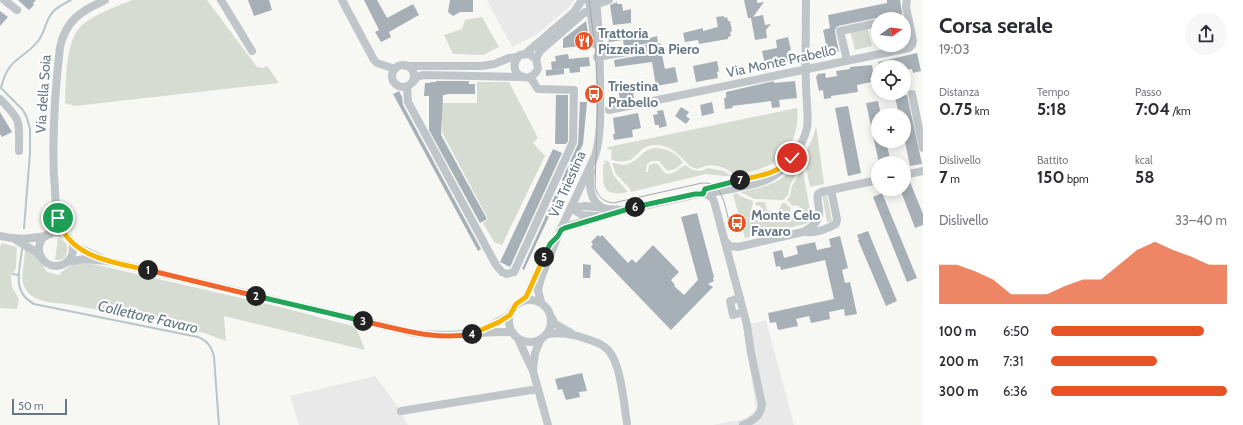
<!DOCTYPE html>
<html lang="it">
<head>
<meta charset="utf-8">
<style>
  :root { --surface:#fff; --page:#f7f7f7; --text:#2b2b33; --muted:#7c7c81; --accent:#e75325 }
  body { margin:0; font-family:Cabin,sans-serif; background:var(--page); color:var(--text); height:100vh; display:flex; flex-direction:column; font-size:15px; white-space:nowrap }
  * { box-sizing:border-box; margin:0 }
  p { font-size:13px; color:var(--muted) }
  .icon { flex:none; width:22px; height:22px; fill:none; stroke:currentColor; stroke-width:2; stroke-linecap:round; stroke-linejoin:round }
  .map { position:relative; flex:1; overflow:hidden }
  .side { display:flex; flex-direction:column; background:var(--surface); width:320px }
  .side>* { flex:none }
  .needle { width:26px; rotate:75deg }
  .fabs { position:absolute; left:871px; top:12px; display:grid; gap:8px }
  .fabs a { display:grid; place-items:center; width:40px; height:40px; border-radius:50%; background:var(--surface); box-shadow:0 2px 10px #0003; font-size:20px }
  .scale { position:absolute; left:12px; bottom:10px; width:55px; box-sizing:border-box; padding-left:4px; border:2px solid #667786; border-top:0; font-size:11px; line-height:14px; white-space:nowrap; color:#667786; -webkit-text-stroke:3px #fff; paint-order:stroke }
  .pin { position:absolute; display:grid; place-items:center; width:34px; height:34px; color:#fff; margin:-17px; border:2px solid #fff; border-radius:50%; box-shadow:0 1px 4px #0007 }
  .km { position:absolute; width:20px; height:20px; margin:-10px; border-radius:50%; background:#222; color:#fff; font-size:11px; line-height:20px; text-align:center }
  .round { display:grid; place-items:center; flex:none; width:42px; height:42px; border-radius:21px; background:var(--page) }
  .overview { display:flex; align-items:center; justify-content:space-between; height:68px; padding:0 16px }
  h1 { font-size:22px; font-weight:700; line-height:30px }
  .figures { display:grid; grid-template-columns:repeat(3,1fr); gap:6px; height:68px; padding:4px 16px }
  .figures div { display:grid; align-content:center }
  .figures b { font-size:17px; font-weight:700 }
  .figures small { font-size:11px; font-weight:400 }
  .figures p { font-size:11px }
  .chart { height:112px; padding:8px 16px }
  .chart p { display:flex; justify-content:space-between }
  .chart svg { width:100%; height:72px; margin-top:4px; fill:var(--accent); opacity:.7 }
  ul { padding:0 16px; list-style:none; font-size:13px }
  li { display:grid; grid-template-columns:64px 48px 1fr; align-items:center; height:30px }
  li i { height:10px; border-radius:5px; background:var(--accent) }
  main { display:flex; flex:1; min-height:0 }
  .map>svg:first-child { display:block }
  .built { fill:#e8e9e8 }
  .green { fill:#d7dcd3 }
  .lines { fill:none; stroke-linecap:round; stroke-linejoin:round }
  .stream { stroke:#b8c5c9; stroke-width:2 }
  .building { fill:#a7b0b6 }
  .minor { stroke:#c0c5c9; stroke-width:8 }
  .tram { stroke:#a1a8ae; stroke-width:1 }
  .split-1-casing { stroke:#fff; stroke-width:8 }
  .split-2-casing { stroke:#fff; stroke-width:8 }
  .split-3-casing { stroke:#fff; stroke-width:8 }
  .split-4-casing { stroke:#fff; stroke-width:8 }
  .split-5-casing { stroke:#fff; stroke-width:8 }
  .split-6-casing { stroke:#fff; stroke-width:8 }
  .split-7-casing { stroke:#fff; stroke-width:8 }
  .split-8-casing { stroke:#fff; stroke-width:8 }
  .split-1 { stroke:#f5b400; stroke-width:5 }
  .split-2 { stroke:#f0652b; stroke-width:5 }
  .split-3 { stroke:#22a559; stroke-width:5 }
  .split-4 { stroke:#f0652b; stroke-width:5 }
  .split-5 { stroke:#f5b400; stroke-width:5 }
  .split-6 { stroke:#22a559; stroke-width:5 }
  .split-7 { stroke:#22a559; stroke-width:5 }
  .split-8 { stroke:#f5b400; stroke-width:5 }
  .labels { text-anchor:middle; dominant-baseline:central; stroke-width:4; stroke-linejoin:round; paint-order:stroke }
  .poi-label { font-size:14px; font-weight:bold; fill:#667786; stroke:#fff; text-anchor:start }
  .street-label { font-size:14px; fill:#667786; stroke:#fff }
  .water-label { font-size:15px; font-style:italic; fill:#627982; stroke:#fff }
</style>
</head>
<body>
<main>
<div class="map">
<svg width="923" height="425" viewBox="0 0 923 425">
  <rect width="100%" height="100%" fill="#f7f7f4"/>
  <!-- built -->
  <g class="built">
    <polygon points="487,0 574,0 568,8 536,35 512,47"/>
    <polygon points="766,320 794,425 713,425 744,419 749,416 755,411 756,407 743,326"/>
    <polygon points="375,376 399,408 408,425 299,425 290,396"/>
  </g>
  <!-- green -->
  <g class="green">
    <path d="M132 0H207L257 67 263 68 267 66 279 83 75 106 65 103C66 81 65 40 82 25 96 14 115 7 132 0Z"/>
    <polygon points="482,17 499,47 483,55 453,54 444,35 462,29 465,20"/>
    <polygon points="867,27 872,46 855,50 850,31"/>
    <polygon points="477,82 509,82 538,138 533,143 545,156 502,245 494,242 483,223 488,219 442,132 442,103 477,103"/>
    <path d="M797 108C800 133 789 157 765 167 755 171 744 173 734 175 729 169 714 163 706 166 701 167 699 170 694 168 690 167 688 164 685 161 676 151 667 144 653 145 634 147 639 167 612 160L611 157 612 150 607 149 608 147Z"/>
    <polygon points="816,126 824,184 810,187 804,156 813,137"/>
    <path d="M653 148C665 148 677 152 683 163L675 169 667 171 659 161H652L647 164 646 172H648L649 165 655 163C661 164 660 168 664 172 670 178 680 168 685 165L693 170 701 171 708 168 724 171 732 176H723L706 174 631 192 630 189 616 174 612 163C617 163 623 166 628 164 638 161 642 150 653 148Z"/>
    <path d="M604 160 609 162 614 176 628 192C602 197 603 187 603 165L606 163 604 162Z"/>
    <path d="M801 161 811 215 809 222 805 224 745 238 733 194 737 193 740 196 753 201 751 216 755 219 761 218 763 213 760 206 755 205 756 202H765L767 210 773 212 779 210 782 203H785L791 208 790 210 791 215C795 218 800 218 802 213L801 208 797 205 793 206 787 200 790 196 792 186 800 172 801 168 799 164Z"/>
    <path d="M798 166V171L790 185 788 195 783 200 754 199 740 192C766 187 777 184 798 166Z"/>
    <polygon points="822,195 827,195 832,221 829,223 827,222"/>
    <path d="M58 238C68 241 70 250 64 258L61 260H55Z"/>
    <polygon points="2,243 17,247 16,268 11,276 12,287 19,299 17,309 0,308 0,246"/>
    <path d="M25 250C35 254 42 263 47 272L59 275C66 267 73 264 84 262L284 308 356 327 365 350 224 316 226 341C176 321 119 314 66 304 50 303 27 301 23 283 21 276 25 258 25 250Z"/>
  </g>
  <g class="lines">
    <!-- stream -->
    <g class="stream">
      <path d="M24 228 30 153V129L27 118 23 110 1 88C8 57 22 61 38 41 43 35 44 29 47 22 51 10 61 5 71 0"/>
      <path d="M22 249C20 270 11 292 34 304L198 337C207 341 212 346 214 357L219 425"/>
      <polyline points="13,274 18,275"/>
    </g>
  </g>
  <!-- building -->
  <g class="building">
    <polygon points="18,0 36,0 33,3 34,5 29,10"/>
    <polygon points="248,0 269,0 272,10 254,16"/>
    <polygon points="364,0 377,0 387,18 413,4 419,15 389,32 391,37 381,42 375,32 379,30"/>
    <polygon points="450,0 473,0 473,12 460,12 453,16 448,12"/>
    <polygon points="744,0 757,0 757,3 764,2 753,17 763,15 765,25 771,24 766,30 767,38 755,40 751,18 748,18"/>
    <polygon points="887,0 900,0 903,19 891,19 890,16 880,18 876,18 838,26 835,29 835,32 839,52 828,54 823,30 830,28 828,15 887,3"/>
    <polygon points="617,2 617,4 622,4 623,11 631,9 631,23 613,25 610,5"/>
    <polygon points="0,11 8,17 0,26"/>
    <polygon points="724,16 724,18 727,17 728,21 730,21 732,31 730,32 731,36 728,37 728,39 699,44 698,40 685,42 683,33 703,28 703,31 718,27 716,17"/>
    <polygon points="586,21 590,45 563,48 563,39"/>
    <polygon points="648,30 650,38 657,36 658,42 624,47 623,40 609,42 608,38"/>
    <polygon points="788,37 791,50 788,51 789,62 777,65 777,62 765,64 762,51 777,48 776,40"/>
    <polygon points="660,52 661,56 662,55 665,69 675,67 678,82 656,86 652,62 615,67 614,60"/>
    <polygon points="917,53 921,71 913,73 912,69 904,70 904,67 879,67 878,62"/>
    <polygon points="568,54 569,59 589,57 590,66 580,67 580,72 570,73 569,68 552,70 551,62 556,61 555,56"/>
    <polygon points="717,61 719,71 717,72 718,78 696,82 693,66"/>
    <polygon points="872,65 874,78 870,78 871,82 857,85 858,92 831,96 831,98 824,99 823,90 819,91 816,77 818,74 825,73 826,78 837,76 836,71 850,69 850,67"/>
    <polygon points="564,69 564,74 546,76 546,70"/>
    <polygon points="436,81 469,81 469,84 475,84 475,94 446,94 446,95 443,95 441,135 487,219 480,223 429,130 429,96 424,96 425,83 430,83 431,82 436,82"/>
    <polygon points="774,81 774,83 795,81 797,98 779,100 780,107 772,108 771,101 732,106 733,108 725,109 724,98 726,98 726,92"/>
    <polygon points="638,83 639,90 633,91 634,98 632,98 632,99 620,101 618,87"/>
    <polygon points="399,91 402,97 403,105 481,249 478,251 393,94"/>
    <polygon points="556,95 568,95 568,141 566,144 555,144"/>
    <polygon points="907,95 922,164 910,166 904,137 904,115 899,115 895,97"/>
    <polygon points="878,101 881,115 878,115 878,141 886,141 891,163 879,163 866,103"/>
    <polygon points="580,102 587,102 583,144 524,270 522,269 578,144"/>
    <polygon points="712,102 714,113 702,116 700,105"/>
    <polygon points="848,106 861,173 848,176 835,108"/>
    <polygon points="681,107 689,112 686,116 690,119 686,124 675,116"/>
    <polygon points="663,110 667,126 659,128 659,125 655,125 653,115 658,114 657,111"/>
    <polygon points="0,112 12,132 2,137 0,134"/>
    <polygon points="638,113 641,128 632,130 633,137 614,140 613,134 615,134 613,118"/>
    <polygon points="553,149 562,153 510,267 500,262"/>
    <polygon points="910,182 923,214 923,225 915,228 900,189 904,189 904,184"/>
    <polygon points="882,193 917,278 907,282 873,197"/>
    <polygon points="697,213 714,277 713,278 714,281 708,284 713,287 705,295 671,330 591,247 593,244 591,242 598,235 600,237 602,235 628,263 632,259 636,263 653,245 679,272 671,280 675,285 674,286 684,295 698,280 681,217"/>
    <polygon points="868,231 897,301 886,306 858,240 859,240 857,235"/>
    <polygon points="840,236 848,268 842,270 845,283 850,282 857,314 845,316 844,309 829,312 830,319 811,323 809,316 796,319 798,326 778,330 776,322 770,323 768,313 834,299 825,260 781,270 780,266 776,267 773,252 782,250 784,258 798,254 796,246 815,242 817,250 831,247 829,239"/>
    <polygon points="583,264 591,265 590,278 583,278"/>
    <polygon points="582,373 587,391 579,392 580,397 566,400 562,389 558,390 555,379"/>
  </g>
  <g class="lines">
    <!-- minor -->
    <g class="minor">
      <polyline points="4,0 17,10"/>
      <polyline points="221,0 252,51"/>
      <polyline points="342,0 374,60 377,63 395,69"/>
      <polyline points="589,0 595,44"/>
      <polyline points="592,6 609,0"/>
      <polyline points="525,54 574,12 582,0"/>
      <polyline points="597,57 658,47"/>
      <path d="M536 59 529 54 520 55C503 71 530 89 538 68L536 59 540 51 585 12H588L590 14"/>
      <polyline points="847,60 840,31 877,23 878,30"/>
      <circle cx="403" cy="76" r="11"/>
      <polyline points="406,66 481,66 494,64 509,58 518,57"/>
      <polyline points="413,82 417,77 423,75 522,77"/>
      <polyline points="407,87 408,102 496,265 502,272 507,274 514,272 573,142 574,90 538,89 530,77"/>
      <polyline points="912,94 923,148"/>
      <path d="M0 99C22 121 19 121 19 151"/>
      <polyline points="609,110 909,48 912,45 913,41 906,7 907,0"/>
      <path d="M591 171C589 182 589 199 600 206 605 210 615 209 621 210"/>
      <polyline points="904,175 923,171"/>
      <polyline points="710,188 776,171"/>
      <path d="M708 195 710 193C728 189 757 186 772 177 787 168 803 146 807 128 809 115 806 99 806 86 805 57 806 29 806 0"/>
      <polyline points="571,208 582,215 597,216"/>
      <polyline points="571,208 585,206 602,208"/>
      <path d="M561 230 571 225 624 210 698 194C705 193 711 195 714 201L747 325 751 353 762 405C761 416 752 421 743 425"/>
      <path d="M806 232C816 233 827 229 836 224L837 219 831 190"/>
      <circle cx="56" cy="249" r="17"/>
      <polyline points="50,234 56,212"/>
      <path d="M65 235C54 215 56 198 54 176 52 133 55 90 60 47 66 20 81 11 105 0"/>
      <path d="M0 236C17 240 29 239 46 236"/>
      <polyline points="16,240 36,252 41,257"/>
      <path d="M725 241 730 246 738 247 803 232C811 228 819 222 819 213 820 206 816 201 818 194L821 192 878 180"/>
      <polyline points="72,243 79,248 101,258"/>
      <path d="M67 262 84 259 108 261 415 333C449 338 478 331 512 332"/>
      <polyline points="740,298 730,301 733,315 743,312"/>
      <circle cx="530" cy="321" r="21"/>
      <polyline points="522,301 526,297 539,269"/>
      <path d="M541 302 538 290 541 278 559 233 595 156C602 132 600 107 600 83 600 55 599 28 596 0"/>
      <polyline points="552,318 555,324 571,333"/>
      <polyline points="480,331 510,315"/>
      <path d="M548 334C560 332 572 334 584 338 592 341 602 343 608 350 621 363 624 405 627 423"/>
      <polyline points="518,339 533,371 548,425"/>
      <polyline points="533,370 535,353 540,341"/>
      <polyline points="401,411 538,389"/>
    </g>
    <!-- tram -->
    <path class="tram" d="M589 0 595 46 598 95 595 186C597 196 602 201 613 203L702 183C724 181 725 209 730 225"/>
  </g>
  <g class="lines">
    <!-- split-1 casing -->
    <g class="split-1-casing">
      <path id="split-1" d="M58 218C67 257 115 263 148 270"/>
    </g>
    <!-- split-2 casing -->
    <g class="split-2-casing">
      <polyline id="split-2" points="148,270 256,296"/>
    </g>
    <!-- split-3 casing -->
    <g class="split-3-casing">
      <polyline id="split-3" points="256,296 363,321"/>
    </g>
    <!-- split-4 casing -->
    <g class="split-4-casing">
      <path id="split-4" d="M363 321C399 329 436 341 472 334"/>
    </g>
    <!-- split-5 casing -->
    <g class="split-5-casing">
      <polyline id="split-5" points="472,334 499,322 510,315 516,304 526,297 544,257"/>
    </g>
    <!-- split-6 casing -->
    <g class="split-6-casing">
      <polyline id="split-6" points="544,257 550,244 558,236 561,230 565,228 635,207"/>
    </g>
    <!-- split-7 casing -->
    <g class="split-7-casing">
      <polyline id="split-7" points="635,207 695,194 703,194 705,189 740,180"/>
    </g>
    <!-- split-8 casing -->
    <g class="split-8-casing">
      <path id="split-8" d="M740 180C759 176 780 173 792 158"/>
    </g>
    <!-- split-1 -->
    <use href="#split-1" class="split-1"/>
    <!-- split-2 -->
    <use href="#split-2" class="split-2"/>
    <!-- split-3 -->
    <use href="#split-3" class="split-3"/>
    <!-- split-4 -->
    <use href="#split-4" class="split-4"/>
    <!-- split-5 -->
    <use href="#split-5" class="split-5"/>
    <!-- split-6 -->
    <use href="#split-6" class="split-6"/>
    <!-- split-7 -->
    <use href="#split-7" class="split-7"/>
    <!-- split-8 -->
    <use href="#split-8" class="split-8"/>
  </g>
  <!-- icons -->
  <defs>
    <g id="restaurant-disc" transform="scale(1)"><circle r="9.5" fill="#e75325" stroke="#fff"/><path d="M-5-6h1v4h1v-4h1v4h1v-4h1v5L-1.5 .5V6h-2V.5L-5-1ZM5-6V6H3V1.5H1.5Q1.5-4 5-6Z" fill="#fff"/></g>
    <g id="bus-disc" transform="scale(1)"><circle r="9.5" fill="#e75325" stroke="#fff"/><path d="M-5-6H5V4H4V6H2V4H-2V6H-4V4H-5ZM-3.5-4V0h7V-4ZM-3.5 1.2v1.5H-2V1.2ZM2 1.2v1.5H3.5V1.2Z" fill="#fff"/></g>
  </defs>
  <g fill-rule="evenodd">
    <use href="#restaurant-disc" x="584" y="41"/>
    <use href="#bus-disc" x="594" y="94"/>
    <use href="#bus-disc" x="737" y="223"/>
  </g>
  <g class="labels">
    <!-- poi labels -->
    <g class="poi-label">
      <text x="598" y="33">Trattoria<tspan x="598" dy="16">Pizzeria Da Piero</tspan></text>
      <text x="608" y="86">Triestina<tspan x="608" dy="16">Prabello</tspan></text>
      <text x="751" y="215">Monte Celo<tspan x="751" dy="16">Favaro</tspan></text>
    </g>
    <!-- street labels -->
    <g class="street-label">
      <text transform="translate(781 61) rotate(-12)">Via Monte Prabello</text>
      <text transform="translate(43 94) rotate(-86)">Via della Soia</text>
      <text transform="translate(567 184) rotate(-66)">Via Triestina</text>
    </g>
    <!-- water labels -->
    <g class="water-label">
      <text transform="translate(148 317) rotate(13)">Collettore Favaro</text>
    </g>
  </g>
</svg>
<div class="fabs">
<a><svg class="needle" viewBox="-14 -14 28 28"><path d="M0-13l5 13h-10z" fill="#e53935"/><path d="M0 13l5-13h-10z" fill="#7c7c81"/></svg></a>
<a><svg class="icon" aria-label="locate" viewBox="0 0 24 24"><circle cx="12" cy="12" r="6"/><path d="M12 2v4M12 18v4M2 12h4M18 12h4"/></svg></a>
<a>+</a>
<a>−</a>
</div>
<div class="scale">50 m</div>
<div class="pin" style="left:58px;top:218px;background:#1e9e55"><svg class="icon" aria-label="arrive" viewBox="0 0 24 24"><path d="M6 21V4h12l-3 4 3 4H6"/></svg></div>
<div class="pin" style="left:792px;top:158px;background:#d93025"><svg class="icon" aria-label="check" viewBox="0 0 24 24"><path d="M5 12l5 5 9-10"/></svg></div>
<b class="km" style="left:148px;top:270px">1</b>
<b class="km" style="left:256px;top:296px">2</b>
<b class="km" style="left:363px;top:321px">3</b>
<b class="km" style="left:472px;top:334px">4</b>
<b class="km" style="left:544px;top:257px">5</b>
<b class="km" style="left:635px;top:207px">6</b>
<b class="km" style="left:740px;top:180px">7</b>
</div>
<section class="side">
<div class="overview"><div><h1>Corsa serale</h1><p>19:03</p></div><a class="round"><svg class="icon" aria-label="share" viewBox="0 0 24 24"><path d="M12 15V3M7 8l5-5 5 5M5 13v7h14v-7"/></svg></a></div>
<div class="figures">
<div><p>Distanza</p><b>0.75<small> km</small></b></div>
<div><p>Tempo</p><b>5:18</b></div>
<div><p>Passo</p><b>7:04<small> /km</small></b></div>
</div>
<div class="figures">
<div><p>Dislivello</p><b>7<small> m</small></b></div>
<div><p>Battito</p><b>150<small> bpm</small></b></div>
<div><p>kcal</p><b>58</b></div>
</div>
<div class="chart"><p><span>Dislivello</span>33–40 m</p>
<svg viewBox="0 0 160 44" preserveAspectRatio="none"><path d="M0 44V20L10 20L20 24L30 29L40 38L50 38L60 38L70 33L80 29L90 29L100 20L110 11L120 6L130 11L140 15L150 20L160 20V44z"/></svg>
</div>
<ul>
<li><b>100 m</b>6:50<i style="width:87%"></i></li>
<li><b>200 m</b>7:31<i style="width:60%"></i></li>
<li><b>300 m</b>6:36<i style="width:100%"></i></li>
</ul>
</section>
</main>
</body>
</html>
